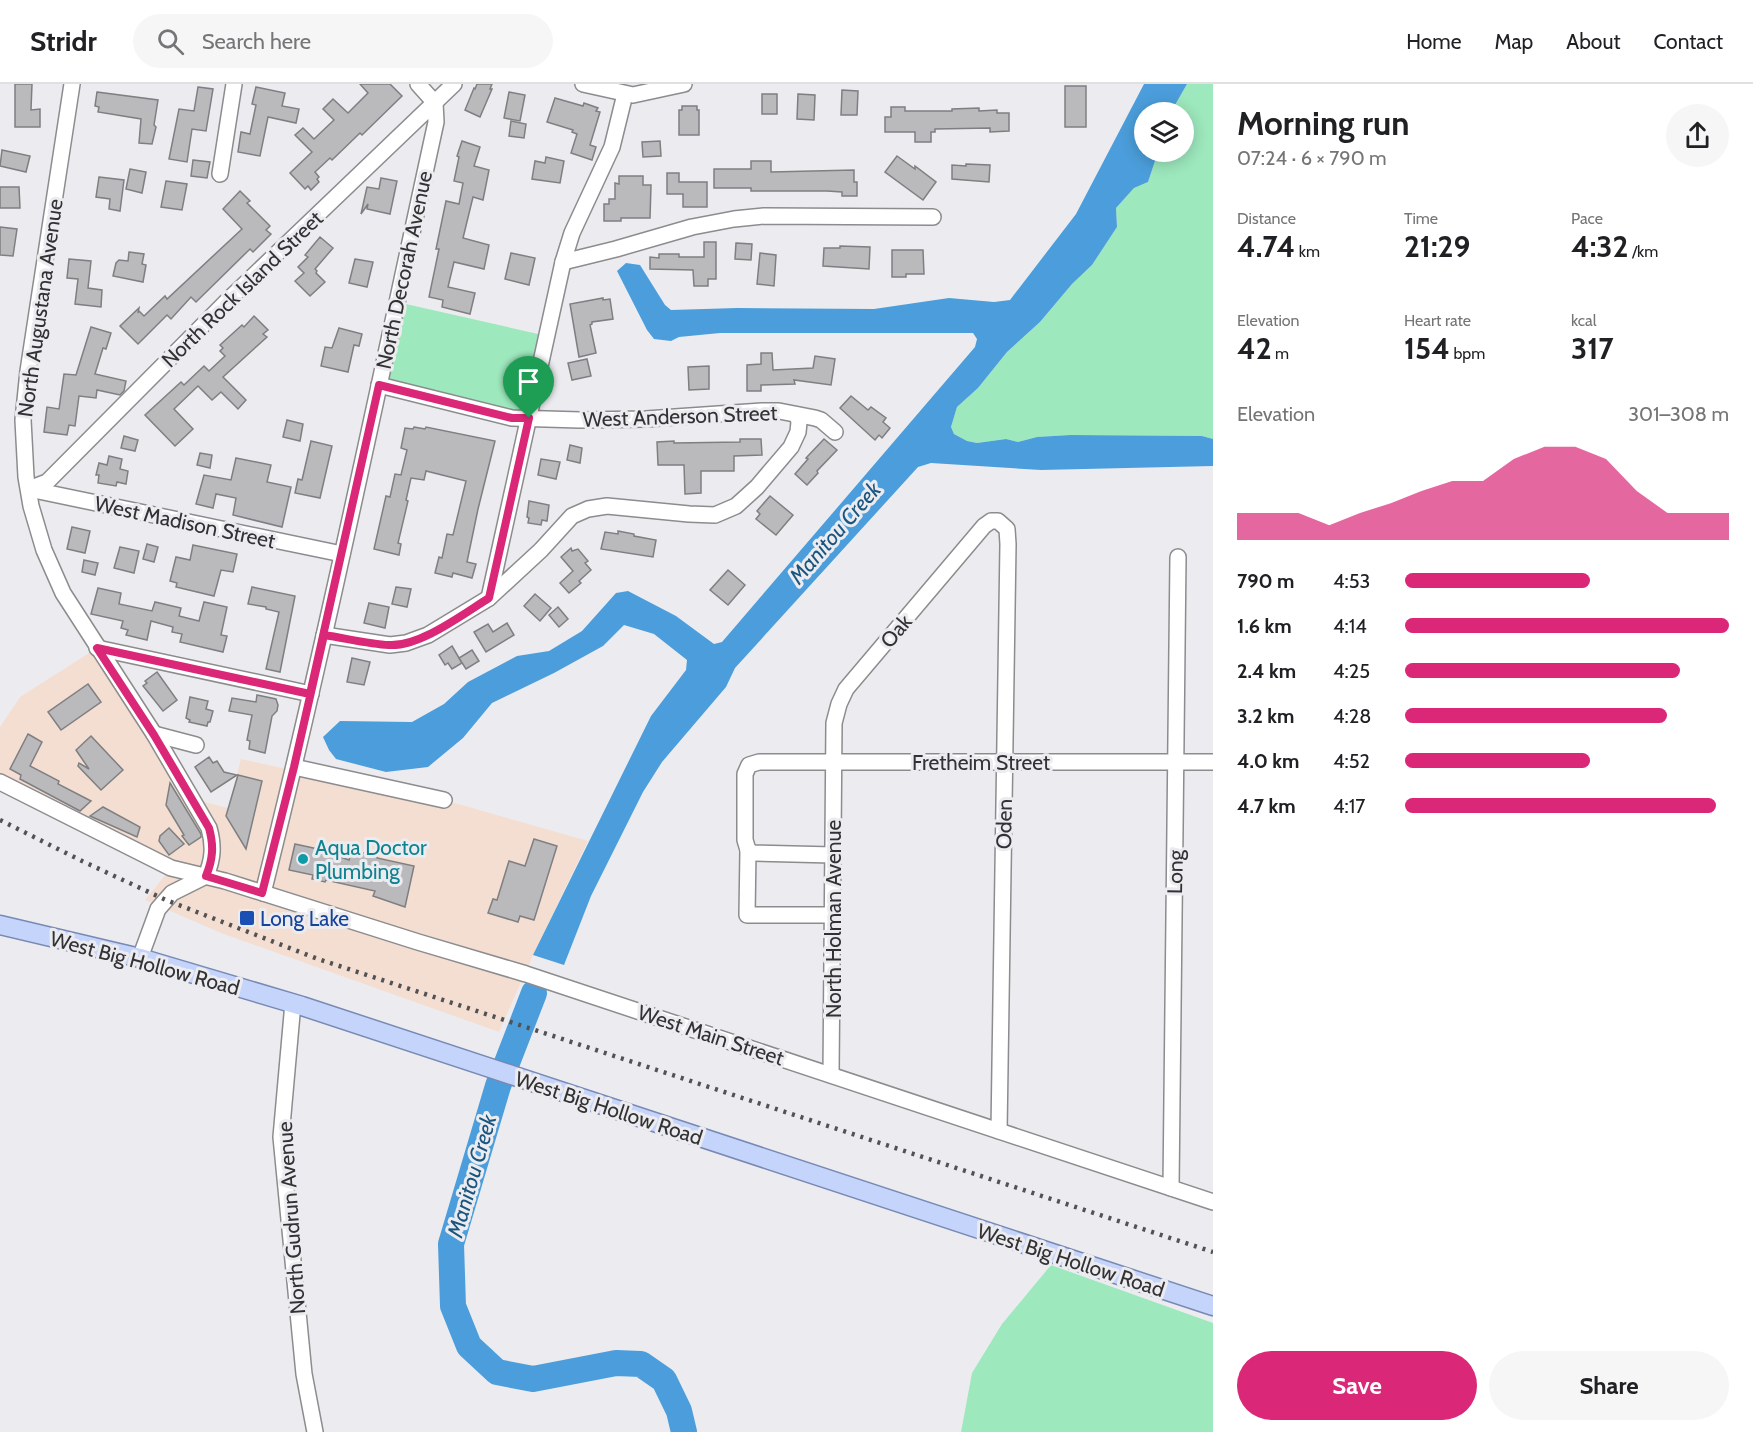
<!DOCTYPE html>
<html lang="en">
<head>
<meta charset="utf-8">
<style>
  :root { --surface:#fff; --page:#f6f6f6; --text:#202124; --muted:#757577; --line:#e0e0e0; --accent:#db2777 }
  body { margin:0; font-family:Cabin,sans-serif; background:var(--page); color:var(--text); height:100vh; display:flex; flex-direction:column; font-size:22px; white-space:nowrap }
  * { box-sizing:border-box; margin:0 }
  p { font-size:20px; color:var(--muted) }
  .icon { flex:none; width:33px; height:33px; fill:none; stroke:currentColor; stroke-width:2; stroke-linecap:round; stroke-linejoin:round }
  .map { position:relative; flex:1; overflow:hidden }
  .details { display:flex; flex-direction:column; background:var(--surface); width:540px }
  .details>* { flex:none }
  .controls { position:absolute; left:1134px; top:18px; display:grid; gap:12px }
  .controls a { display:grid; place-items:center; width:60px; height:60px; border-radius:50%; background:var(--surface); box-shadow:0 3px 15px #0003; font-size:30px }
  .pin { position:absolute; display:grid; place-items:center; width:51px; height:51px; color:#fff; margin:-62px -26px; border-radius:50% 50% 50% 0; rotate:-45deg; box-shadow:0 0 6px #0007 }
  .pin .icon { rotate:45deg }
  .round { display:grid; place-items:center; flex:none; width:63px; height:63px; border-radius:32px; background:var(--page) }
  .head { display:flex; align-items:center; justify-content:space-between; height:102px; padding:0 24px }
  h1 { font-size:33px; font-weight:800; line-height:45px }
  .metrics { display:grid; grid-template-columns:repeat(3,1fr); gap:9px; height:102px; padding:6px 24px }
  .metrics div { display:grid; align-content:center }
  .metrics b { font-size:30px; font-weight:800 }
  .metrics small { font-size:16px; font-weight:400 }
  .metrics p { font-size:16px }
  .chart { height:168px; padding:12px 24px }
  .chart p { display:flex; justify-content:space-between }
  .chart svg { width:100%; height:108px; margin-top:6px; fill:var(--accent); opacity:.7 }
  .primary-button { display:flex; gap:12px; margin-top:auto; padding:12px 24px }
  .primary-button a { flex:1; height:69px; border-radius:36px; background:var(--accent); color:#fff; font-size:24px; font-weight:800; line-height:69px; text-align:center }
  .primary-button a+a { background:var(--page); color:var(--text) }
  ul { padding:0 24px; list-style:none; font-size:20px }
  li { display:grid; grid-template-columns:96px 72px 1fr; align-items:center; height:45px }
  li i { height:15px; border-radius:8px; background:var(--accent) }
  header { display:flex; align-items:center; gap:36px; box-sizing:border-box; height:84px; padding:0 30px; background:var(--surface); border-bottom:2px solid var(--line) }
  header strong { font-size:28px }
  nav { display:flex; gap:33px; margin-inline-start:auto; font-size:21px }
  .search { width:420px; height:54px; background:var(--page); display:flex; align-items:center; gap:15px; box-sizing:border-box; padding:0 21px; border-radius:33px; color:var(--muted); font-size:22px }
  main { display:flex; flex:1; min-height:0 }
  .map>svg:first-child { display:block }
  .commercial { fill:#f4ded1 }
  .green { fill:#9de8bd }
  .water { fill:#4b9edb }
  .lines { fill:none; stroke-linecap:round; stroke-linejoin:round }
  .river { stroke:#4b9edb; stroke-width:26 }
  .building { fill:#bababd; stroke:#7f7f82; stroke-width:1.5 }
  .minor-casing { stroke:#8c8c8f; stroke-width:18 }
  .major-casing { stroke:#7889b3; stroke-width:21 }
  .minor { stroke:#fff; stroke-width:15 }
  .major { stroke:#c5d4fb; stroke-width:18 }
  .rail { stroke:#525255; stroke-width:4.5; stroke-dasharray:3 6; stroke-linecap:butt }
  .route-casing { stroke:#fff; stroke-width:12 }
  .route { stroke:#db2777; stroke-width:8 }
  .culture-dot { fill:#0f9aa8; stroke:#ececf0; stroke-width:2 }
  .transit-dot { fill:#1a4fb4; stroke:#ececf0; stroke-width:2 }
  .labels { text-anchor:middle; dominant-baseline:central; stroke-width:6; stroke-linejoin:round; paint-order:stroke }
  .street-label { font-size:21px; fill:#323234; stroke:#ececf0 }
  .culture-label { font-size:21px; fill:#0d838f; stroke:#ececf0; text-anchor:start }
  .transit-label { font-size:21px; fill:#164399; stroke:#ececf0; text-anchor:start }
  .water-label { font-size:22px; font-style:italic; fill:#19567f; stroke:#ececf0 }
</style>
</head>
<body>
<header>
<strong>Stridr</strong>
<div class="search"><svg class="icon" aria-label="search" viewBox="0 0 24 24"><circle cx="10" cy="10" r="6"/><path d="M15 15l6 6"/></svg>Search here</div>
<nav><a>Home</a><a>Map</a><a>About</a><a>Contact</a></nav>
</header>
<main>
<div class="map">
<svg width="1213" height="1348" viewBox="0 0 1213 1348">
  <rect width="100%" height="100%" fill="#ececf0"/>
  <!-- commercial -->
  <polygon class="commercial" points="97,564 192,715 228,724 241,675 282,684 294,683 444,716 588,757 533,871 499,948 221,849 145,816 171,784 0,698 0,643 20,613"/>
  <!-- green -->
  <g class="green">
    <polygon points="1187,0 1213,0 1213,355 1202,352 1070,351 1037,353 1018,358 1006,355 977,359 967,357 954,350 951,343 957,323 978,304 1007,268 1040,238 1072,200 1092,181 1117,143 1116,124 1134,104 1148,98 1155,77 1154,68 1184,68 1184,28 1171,28"/>
    <polygon points="397,218 547,252 529,334 379,301"/>
    <polygon points="1051,1181 1213,1239 1213,1348 961,1348 972,1289 1002,1240"/>
  </g>
  <!-- water -->
  <polygon class="water" points="1144,0 1187,0 1171,28 1144,28 1144,68 1154,68 1155,77 1148,98 1134,104 1116,124 1117,143 1092,181 1072,200 1040,238 1007,268 978,304 957,323 951,343 954,350 967,357 977,359 1006,355 1018,358 1037,353 1070,351 1202,352 1213,355 1213,382 1041,386 931,379 918,383 735,584 726,603 662,678 643,708 591,812 564,881 533,871 651,632 686,586 687,576 654,550 624,541 603,562 554,589 492,619 463,654 428,683 386,688 336,675 329,666 323,653 340,637 412,638 444,620 468,598 517,572 549,567 582,547 616,509 628,507 676,532 714,560 722,558 975,263 977,255 973,249 720,249 679,253 671,257 654,255 647,246 617,187 626,179 640,181 665,221 671,226 737,224 874,225 949,214 994,218 1010,216 1076,130"/>
  <g class="lines">
    <!-- river -->
    <polyline class="river" points="534,909 498,1002 451,1160 453,1222 469,1262 497,1288 533,1295 616,1279 641,1280 664,1296 679,1327 684,1348"/>
  </g>
  <!-- building -->
  <g class="building">
    <polygon points="15,0 32,0 31,26 40,25 40,43 15,43"/>
    <polygon points="360,0 390,0 402,12 362,51 360,49 332,76 330,74 315,88 319,93 317,95 319,98 311,106 308,102 305,105 290,89 312,68 295,51 303,44 314,55 334,36 323,25 333,15 348,29 368,9"/>
    <polygon points="477,0 492,0 490,5 492,5 480,33 465,26 474,4 475,5"/>
    <rect x="1065" y="2" width="21" height="41"/>
    <polygon points="198,3 213,5 206,47 192,45 187,78 169,75 179,25 194,27"/>
    <polygon points="256,3 285,9 282,22 299,25 296,39 268,33 260,72 238,68 241,48 250,50 256,21 252,20"/>
    <polygon points="842,6 858,7 857,31 841,31"/>
    <polygon points="97,8 158,16 154,41 156,43 152,60 139,59 141,35 98,28 99,23 95,22"/>
    <polygon points="509,8 525,11 520,37 504,34"/>
    <rect x="762" y="10" width="15" height="20"/>
    <polygon points="798,10 815,11 814,36 797,35"/>
    <polygon points="555,14 583,22 584,19 598,24 596,27 600,28 590,61 596,63 592,76 571,69 577,50 572,48 573,46 547,38"/>
    <polygon points="682,22 697,22 697,26 699,26 699,51 679,51 679,26 682,26"/>
    <polygon points="891,23 905,23 905,27 952,27 952,25 979,24 979,27 997,26 997,29 1009,29 1009,47 990,48 990,44 935,45 935,48 931,48 931,58 915,58 915,48 885,48 885,33 891,33"/>
    <polygon points="511,37 526,40 524,54 509,52"/>
    <polygon points="462,57 480,63 474,82 489,86 483,116 473,113 463,154 489,161 484,185 454,178 448,203 475,209 470,230 442,223 443,216 429,213 439,165 436,165 446,117 459,120 463,99 454,97 459,73 457,72"/>
    <polygon points="660,57 661,72 643,73 642,58"/>
    <polygon points="2,66 30,72 26,88 0,82"/>
    <polygon points="897,72 915,85 915,82 936,98 923,116 885,88"/>
    <polygon points="546,73 564,77 560,99 532,95 535,77 545,79"/>
    <polygon points="193,76 210,78 207,94 191,92"/>
    <polygon points="751,77 771,77 771,88 854,86 854,98 857,98 857,112 842,112 842,108 827,107 751,107 751,104 714,104 714,85 751,85"/>
    <polygon points="966,80 990,81 989,98 952,95 952,81 966,82"/>
    <polygon points="130,85 146,88 142,109 126,105"/>
    <polygon points="667,89 679,89 679,98 707,98 707,123 683,123 683,110 667,110"/>
    <polygon points="619,92 643,92 643,101 651,101 650,134 621,134 621,137 604,137 604,120 609,120 609,115 615,115 615,99 619,100"/>
    <polygon points="99,93 124,96 120,127 109,125 110,115 96,113"/>
    <polygon points="381,94 397,97 390,130 367,125 368,120 361,130 367,103 379,105"/>
    <polygon points="166,97 187,100 182,126 161,123"/>
    <polygon points="0,103 19,103 20,124 0,124"/>
    <polygon points="240,107 250,117 247,119 270,142 266,146 271,150 253,168 250,165 196,218 191,213 171,235 167,231 138,260 120,242 139,224 138,229 139,227 144,232 165,212 167,215 242,145 223,125"/>
    <polygon points="0,143 17,145 13,172 0,171"/>
    <polygon points="320,153 333,164 315,185 317,187 316,189 325,198 310,212 295,197 304,189 298,183 308,173 305,171"/>
    <polygon points="704,158 716,158 716,195 708,195 708,202 694,202 693,186 650,185 650,173 659,174 659,170 679,170 679,173 704,173"/>
    <polygon points="736,159 752,160 751,176 735,175"/>
    <polygon points="840,162 870,163 869,185 823,182 824,164 840,164"/>
    <polygon points="892,166 923,166 924,190 906,190 906,193 892,193"/>
    <polygon points="129,168 144,170 142,180 146,181 143,198 113,192 116,179 119,176 128,177"/>
    <polygon points="511,169 535,174 529,201 505,195"/>
    <polygon points="760,169 776,171 774,202 757,200"/>
    <polygon points="69,175 91,177 88,204 102,206 101,223 75,220 78,195 67,194"/>
    <polygon points="355,175 373,178 367,203 349,199"/>
    <polygon points="603,214 603,216 610,215 613,235 592,238 592,240 590,241 596,269 579,273 570,220"/>
    <polygon points="254,232 268,246 263,250 267,253 223,293 246,316 238,325 221,308 212,316 198,302 174,325 193,345 175,362 145,331 181,298 184,301 204,282 209,287 225,272 220,267 223,264 220,261 242,241 244,243"/>
    <polygon points="91,243 111,249 106,265 103,264 95,290 126,297 124,307 120,311 97,306 96,314 79,312 75,342 69,341 67,351 44,348 47,323 59,325 64,290 76,291"/>
    <polygon points="339,244 362,250 359,262 354,261 348,288 321,282 325,263 332,264"/>
    <polygon points="761,269 772,269 773,286 813,284 815,272 835,275 831,301 794,296 795,300 761,301 761,307 747,307 747,281 761,280"/>
    <polygon points="587,275 591,292 572,296 568,279"/>
    <polygon points="709,282 709,305 689,306 688,283"/>
    <polygon points="851,312 868,326 871,323 886,334 883,338 890,344 882,354 879,351 875,356 840,324"/>
    <polygon points="287,336 303,340 300,357 283,353"/>
    <polygon points="414,343 425,345 426,343 495,357 478,425 467,478 476,480 472,494 453,489 452,493 435,489 439,473 442,474 447,450 453,451 466,397 426,387 424,396 411,394 406,416 408,417 398,459 401,460 399,471 374,465 386,412 390,413 395,390 401,391 407,366 401,364 405,344 413,345"/>
    <polygon points="124,352 138,356 135,367 121,364"/>
    <polygon points="740,355 761,355 762,371 734,372 734,387 701,387 701,409 685,410 684,381 658,381 657,358 674,357 674,359 740,358"/>
    <polygon points="824,355 837,366 817,387 818,389 807,401 795,390 808,375 806,374"/>
    <polygon points="311,357 332,362 320,414 295,409 298,395 302,396"/>
    <polygon points="570,361 582,364 580,379 567,376"/>
    <polygon points="200,369 212,371 210,384 197,381"/>
    <polygon points="109,372 122,375 120,385 128,387 126,400 117,398 116,402 98,399 99,391 96,391 99,379 107,381"/>
    <polygon points="236,374 271,381 267,398 291,403 282,443 233,431 236,414 216,410 213,424 196,420 204,391 231,396"/>
    <polygon points="541,375 560,378 556,395 538,391"/>
    <polygon points="770,412 793,431 776,451 756,435 760,430 757,427"/>
    <polygon points="529,417 549,421 547,437 542,436 541,441 528,439 529,434 527,433"/>
    <polygon points="72,443 90,447 85,469 67,465"/>
    <polygon points="618,447 634,450 634,452 656,456 653,473 601,465 605,448 618,450"/>
    <polygon points="147,460 158,463 154,478 143,475"/>
    <polygon points="193,461 237,470 233,488 221,486 214,512 176,503 177,499 170,497 176,473 190,476"/>
    <polygon points="120,463 139,467 134,489 114,484"/>
    <polygon points="571,464 572,467 578,465 588,477 585,479 591,486 579,497 581,499 569,509 560,499 573,487 561,473"/>
    <polygon points="84,476 98,479 95,491 82,488"/>
    <polygon points="728,486 745,501 728,521 710,506"/>
    <polygon points="252,503 295,512 280,588 266,585 279,528 266,525 266,523 248,520"/>
    <polygon points="396,503 411,505 407,523 392,520"/>
    <polygon points="98,504 121,509 119,520 152,527 155,518 181,524 179,532 199,537 204,518 227,523 221,551 227,552 223,568 180,558 182,550 172,548 173,543 151,537 147,556 126,551 128,546 121,544 123,537 91,530"/>
    <polygon points="535,510 551,524 540,537 524,522"/>
    <polygon points="369,519 389,523 385,544 364,539"/>
    <polygon points="558,523 568,535 559,543 549,531"/>
    <polygon points="507,539 514,551 486,568 474,548 488,540 493,548"/>
    <polygon points="452,562 462,579 452,585 448,579 445,581 439,571"/>
    <polygon points="472,566 479,577 466,585 459,574"/>
    <polygon points="352,574 370,578 364,601 347,598"/>
    <polygon points="157,588 177,616 163,627 143,602 147,599 145,597"/>
    <polygon points="88,600 101,618 61,646 48,628"/>
    <polygon points="257,611 276,615 278,621 277,627 272,632 265,669 249,665 250,657 247,656 252,631 229,627 232,614 256,618"/>
    <polygon points="190,613 208,617 206,625 213,627 210,638 208,638 207,642 189,638 190,636 186,634"/>
    <polygon points="28,650 42,658 30,682 59,697 58,700 91,717 80,727 20,695 21,691 10,685"/>
    <polygon points="91,652 123,686 101,706 78,682 79,679 89,685 76,666"/>
    <polygon points="209,673 213,679 217,677 224,688 237,691 211,708 195,683"/>
    <polygon points="238,691 262,697 246,765 226,732"/>
    <polygon points="170,699 201,750 201,753 189,761 182,752 184,751 166,721"/>
    <polygon points="103,723 140,743 137,753 90,732"/>
    <polygon points="169,744 184,760 169,771 159,757 160,752"/>
    <polygon points="534,755 557,762 534,836 520,832 518,838 488,829 493,815 497,816 509,777 525,782"/>
    <polygon points="295,760 318,765 349,776 352,766 377,772 377,774 414,782 405,823 373,812 375,807 326,796 325,798 312,795 313,791 289,786"/>
  </g>
  <g class="lines">
    <!-- minor casing -->
    <g class="minor-casing">
      <g id="minor">
        <path d="M72 0 28 287 23 336 26 393 31 422 44 466 63 509 154 650 209 744C214 762 213 775 206 792L172 809 158 825 140 874"/>
        <polyline points="583,0 633,11 684,0"/>
        <polyline points="220,90 234,0"/>
        <polyline points="563,178 616,165 692,143 734,135 764,132 933,133"/>
        <polyline points="379,301 512,334 580,336 646,335 762,327 779,327 815,334 821,336 835,348"/>
        <polyline points="29,405 47,398 224,220 454,0"/>
        <polyline points="29,405 342,470"/>
        <polyline points="489,514 563,178 572,149 612,63 625,10"/>
        <polyline points="324,551 390,561 406,559 428,551 489,514 541,466 572,432 588,425 607,422 689,430 715,431 736,422 757,403 791,363 798,348 799,338 797,331"/>
        <polyline points="97,564 311,610"/>
        <polyline points="154,650 196,661"/>
        <polyline points="294,683 444,716"/>
        <polyline points="0,698 171,784 225,797 418,858 526,890 1213,1118"/>
        <polyline points="748,766 747,831 832,831"/>
        <polyline points="833,771 753,769 748,766 745,756 745,690 749,681 759,678 1213,678"/>
        <path d="M263 809C327 553 380 295 436 38L435 19 418 0"/>
        <polyline points="293,919 281,1053 304,1290 315,1348"/>
        <polyline points="831,991 834,639 839,620 846,605 984,442 991,437 998,437 1007,445 1008,460 999,1047"/>
        <polyline points="1171,1104 1178,473"/>
      </g>
    </g>
    <!-- major casing -->
    <g class="major-casing">
      <polyline id="major" points="0,841 140,874 302,922 1213,1222"/>
    </g>
    <!-- minor -->
    <use href="#minor" class="minor"/>
    <!-- major -->
    <use href="#major" class="major"/>
    <!-- rail -->
    <polyline class="rail" points="0,736 82,777 166,816 318,875 1213,1168"/>
  </g>
  <g class="lines">
    <!-- route casing -->
    <g class="route-casing">
      <path id="route" d="M529 334 489 514C463 530 420 563 389 561 368 560 345 554 324 551L294 683 262 809 206 792C213 775 214 762 209 744L154 651 97 564 310 610 379 301 512 334H529"/>
    </g>
    <!-- route -->
    <use href="#route" class="route"/>
  </g>
  <!-- markers -->
  <circle class="culture-dot" cx="303" cy="775" r="6"/>
  <rect class="transit-dot" x="239" y="826" width="16" height="16" rx="3"/>
  <g class="labels">
    <!-- street labels -->
    <g class="street-label">
      <text transform="translate(404 186) rotate(-78)">North Decorah Avenue</text>
      <text transform="translate(242 205) rotate(-44)">North Rock Island Street</text>
      <text transform="translate(40 224) rotate(-82)">North Augustana Avenue</text>
      <text transform="translate(680 332) rotate(-2)">West Anderson Street</text>
      <text transform="translate(185 438) rotate(12)">West Madison Street</text>
      <text transform="translate(896 547) rotate(-50)">Oak</text>
      <text x="981" y="678">Fretheim Street</text>
      <text transform="translate(1004 740) rotate(-89)">Oden</text>
      <text transform="translate(1175 788) rotate(-89)">Long</text>
      <text transform="translate(833 835) rotate(-90)">North Holman Avenue</text>
      <text transform="translate(145 879) rotate(15)">West Big Hollow Road</text>
      <text transform="translate(711 951) rotate(18)">West Main Street</text>
      <text transform="translate(609 1024) rotate(18)">West Big Hollow Road</text>
      <text transform="translate(291 1134) rotate(-94)">North Gudrun Avenue</text>
      <text transform="translate(1071 1176) rotate(18)">West Big Hollow Road</text>
    </g>
    <!-- culture labels -->
    <g class="culture-label">
      <text x="315" y="763">Aqua Doctor<tspan x="315" dy="24">Plumbing</tspan></text>
    </g>
    <!-- transit labels -->
    <g class="transit-label">
      <text x="260" y="834">Long Lake</text>
    </g>
    <!-- water labels -->
    <g class="water-label">
      <text transform="translate(835 449) rotate(-49)">Manitou Creek</text>
      <text transform="translate(472 1092) rotate(-74)">Manitou Creek</text>
    </g>
  </g>
</svg>
<div class="controls">
<a><svg class="icon" aria-label="layers" viewBox="0 0 24 24"><path d="M12 4l9 5-9 5-9-5zM3 14l9 5 9-5"/></svg></a>
</div>
<div class="pin" style="left:529px;top:334px;background:#1e9e55"><svg class="icon" aria-label="arrive" viewBox="0 0 24 24"><path d="M6 21V4h12l-3 4 3 4H6"/></svg></div>
</div>
<section class="details">
<div class="head"><div><h1>Morning run</h1><p>07:24 · 6 × 790 m</p></div><a class="round"><svg class="icon" aria-label="share" viewBox="0 0 24 24"><path d="M12 15V3M7 8l5-5 5 5M5 13v7h14v-7"/></svg></a></div>
<div class="metrics">
<div><p>Distance</p><b>4.74<small> km</small></b></div>
<div><p>Time</p><b>21:29</b></div>
<div><p>Pace</p><b>4:32<small> /km</small></b></div>
</div>
<div class="metrics">
<div><p>Elevation</p><b>42<small> m</small></b></div>
<div><p>Heart rate</p><b>154<small> bpm</small></b></div>
<div><p>kcal</p><b>317</b></div>
</div>
<div class="chart"><p><span>Elevation</span>301–308 m</p>
<svg viewBox="0 0 160 44" preserveAspectRatio="none"><path d="M0 44V33L10 33L20 33L30 38L40 33L50 29L60 24L70 20L80 20L90 11L100 6L110 6L120 11L130 24L140 33L150 33L160 33V44z"/></svg>
</div>
<ul>
<li><b>790 m</b>4:53<i style="width:57%"></i></li>
<li><b>1.6 km</b>4:14<i style="width:100%"></i></li>
<li><b>2.4 km</b>4:25<i style="width:85%"></i></li>
<li><b>3.2 km</b>4:28<i style="width:81%"></i></li>
<li><b>4.0 km</b>4:52<i style="width:57%"></i></li>
<li><b>4.7 km</b>4:17<i style="width:96%"></i></li>
</ul>
<div class="primary-button"><a>Save</a><a>Share</a></div>
</section>
</main>
</body>
</html>
